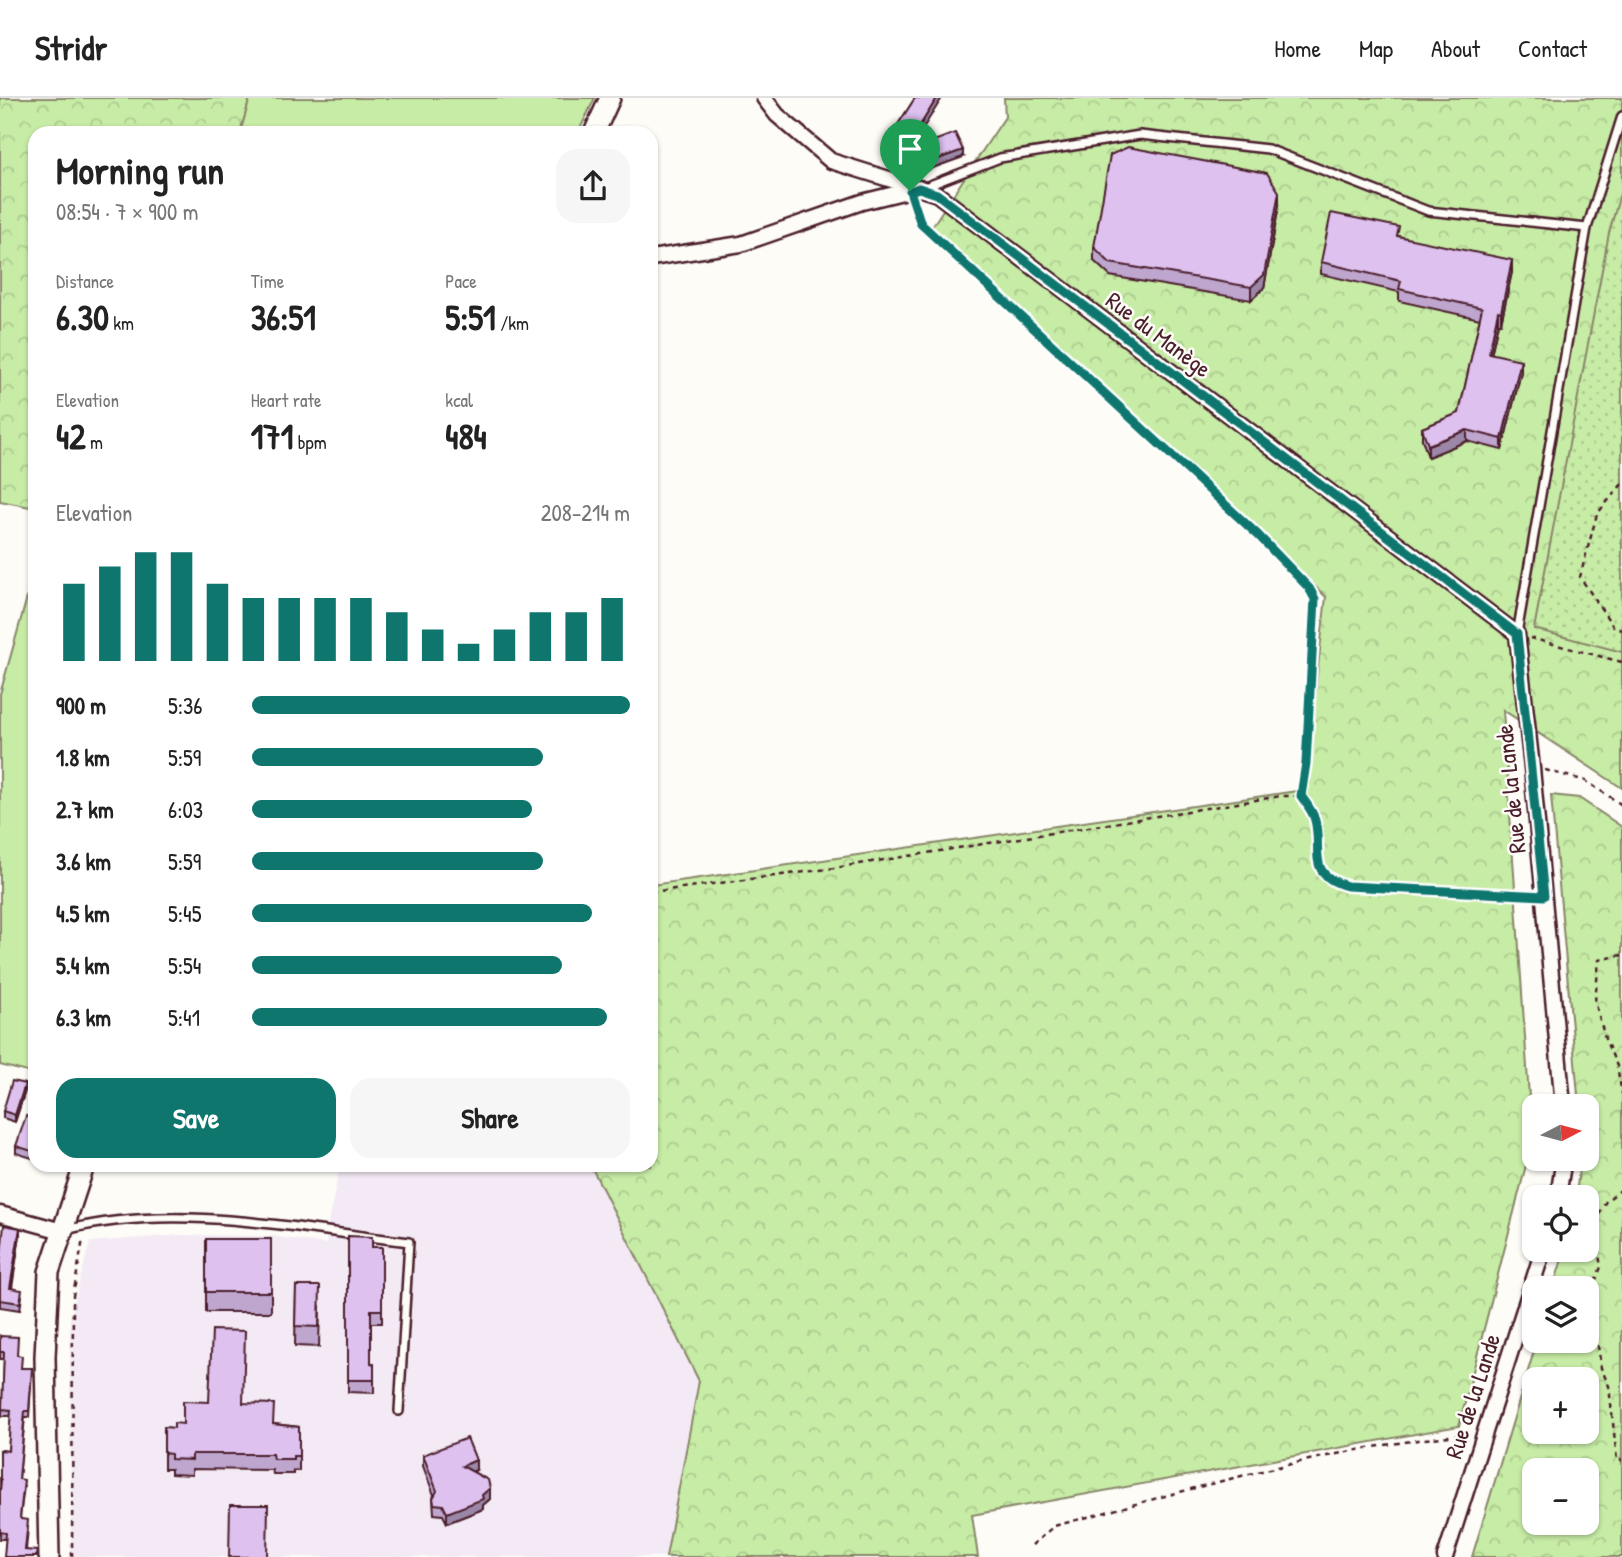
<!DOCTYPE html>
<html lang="en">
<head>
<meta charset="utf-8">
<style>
  :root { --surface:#fff; --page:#f6f6f6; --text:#222; --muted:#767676; --line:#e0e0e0; --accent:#0f766e }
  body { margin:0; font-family:"Patrick Hand",sans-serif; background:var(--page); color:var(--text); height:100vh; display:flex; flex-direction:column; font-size:26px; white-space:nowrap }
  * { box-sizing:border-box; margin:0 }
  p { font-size:23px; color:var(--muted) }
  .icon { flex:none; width:38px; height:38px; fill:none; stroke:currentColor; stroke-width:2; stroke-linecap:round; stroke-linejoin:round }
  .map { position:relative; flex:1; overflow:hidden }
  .details { position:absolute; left:28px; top:28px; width:630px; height:1046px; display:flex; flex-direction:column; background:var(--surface); border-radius:21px; box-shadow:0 2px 5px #0004 }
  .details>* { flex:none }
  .needle { width:46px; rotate:84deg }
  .tools { position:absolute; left:1522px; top:996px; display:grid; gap:14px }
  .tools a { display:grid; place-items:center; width:77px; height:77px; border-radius:14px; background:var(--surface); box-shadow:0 2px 5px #0004; font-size:35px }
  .pin { position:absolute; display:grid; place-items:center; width:60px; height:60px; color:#fff; margin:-72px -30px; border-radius:50% 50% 50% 0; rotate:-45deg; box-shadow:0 0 7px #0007 }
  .pin .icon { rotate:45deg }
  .round { display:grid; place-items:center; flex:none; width:74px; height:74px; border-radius:21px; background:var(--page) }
  .headline { display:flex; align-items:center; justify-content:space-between; height:119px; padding:0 28px }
  h1 { font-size:38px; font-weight:700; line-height:52px }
  .figures { display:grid; grid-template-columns:repeat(3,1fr); gap:10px; height:119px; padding:7px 28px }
  .figures div { display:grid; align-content:center }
  .figures b { font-size:35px; font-weight:700 }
  .figures small { font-size:19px; font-weight:400 }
  .figures p { font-size:19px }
  .chart { height:196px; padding:14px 28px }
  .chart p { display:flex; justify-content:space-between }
  .chart svg { width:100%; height:126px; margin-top:7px; stroke:var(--accent); stroke-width:6 }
  .button { display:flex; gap:14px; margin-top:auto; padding:14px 28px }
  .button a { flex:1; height:80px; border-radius:21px; background:var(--accent); color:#fff; font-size:28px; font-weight:700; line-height:80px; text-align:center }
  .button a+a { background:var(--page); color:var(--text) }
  ul { padding:0 28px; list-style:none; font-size:23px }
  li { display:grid; grid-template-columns:112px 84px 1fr; align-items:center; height:52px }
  li i { height:18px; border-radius:9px; background:var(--accent) }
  header { display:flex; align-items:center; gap:42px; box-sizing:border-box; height:98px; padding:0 35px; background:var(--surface); border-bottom:2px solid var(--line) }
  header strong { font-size:33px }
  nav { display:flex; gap:38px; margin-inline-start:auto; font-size:24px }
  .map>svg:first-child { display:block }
  .built { fill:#f4eaf5 }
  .forest { fill:url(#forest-crowns); stroke:#888668; stroke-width:2; fill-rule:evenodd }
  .park { fill:url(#park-dots); stroke:#888668; stroke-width:2 }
  .pitch { fill:#c7eca6; stroke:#888668; stroke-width:2 }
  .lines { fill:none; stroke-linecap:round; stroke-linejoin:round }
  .lane-casing { stroke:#4a1f2b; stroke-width:12 }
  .street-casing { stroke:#4a1f2b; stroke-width:19 }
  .secondary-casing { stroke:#4a1f2b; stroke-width:24 }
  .path { stroke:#4a1f2b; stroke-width:2.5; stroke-dasharray:5 5; stroke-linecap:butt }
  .lane { stroke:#fdfcf7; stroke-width:7 }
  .street { stroke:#fdfcf7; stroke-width:14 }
  .secondary { stroke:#fdfcf7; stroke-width:19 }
  .wall { fill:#bfa6ce; stroke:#4a1f2b; stroke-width:2 }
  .shaded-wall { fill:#9b87a7; stroke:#4a1f2b; stroke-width:2 }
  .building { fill:#dec1ef; stroke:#4a1f2b; stroke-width:2 }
  .route-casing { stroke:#fff; stroke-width:14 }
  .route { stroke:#0f766e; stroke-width:9 }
  .labels { text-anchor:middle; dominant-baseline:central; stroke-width:5; stroke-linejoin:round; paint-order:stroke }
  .street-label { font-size:24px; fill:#4a1f2b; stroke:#fdfcf7 }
</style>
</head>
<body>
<header>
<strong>Stridr</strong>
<nav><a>Home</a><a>Map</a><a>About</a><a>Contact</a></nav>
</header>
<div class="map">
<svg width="1622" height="1459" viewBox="0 0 1622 1459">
  <defs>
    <pattern id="forest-crowns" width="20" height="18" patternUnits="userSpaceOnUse" patternTransform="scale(1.75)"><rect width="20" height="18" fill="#c7eca6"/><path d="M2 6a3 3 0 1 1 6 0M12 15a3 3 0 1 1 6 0" fill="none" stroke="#acca8f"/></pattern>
    <pattern id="park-dots" width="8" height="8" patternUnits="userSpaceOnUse" patternTransform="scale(1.75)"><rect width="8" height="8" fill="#c7eca6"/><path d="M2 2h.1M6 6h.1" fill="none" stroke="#acca8f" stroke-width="1.8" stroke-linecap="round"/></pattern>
  </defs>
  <rect width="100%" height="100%" fill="#fdfcf7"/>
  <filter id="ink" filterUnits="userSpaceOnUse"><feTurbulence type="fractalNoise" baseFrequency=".0143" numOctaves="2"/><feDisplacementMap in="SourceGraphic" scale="14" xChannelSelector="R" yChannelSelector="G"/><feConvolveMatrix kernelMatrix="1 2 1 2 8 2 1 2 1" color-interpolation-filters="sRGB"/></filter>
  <g filter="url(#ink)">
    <!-- built -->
    <polygon class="built" points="340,1068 591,1068 699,1283 666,1459 71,1459 70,1220 90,1144 180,1137 273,1138 326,1146 328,1125"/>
    <!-- forest -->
    <g class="forest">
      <polygon points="0,0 250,0 240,35 35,35 35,410 0,403"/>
      <polygon points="1004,0 1622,0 1622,690 1503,612 1532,1044 1459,1328 972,1417 978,1459 666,1459 699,1283 591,1068 651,1068 651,787 1304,692 1326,499 931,130 1005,19"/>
      <path d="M1551 697 1579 700 1622 729V1459H1472L1537 1243 1587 1242V1190H1553L1565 1152H1587V1099H1576L1580 1061 1587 1060V1008H1579ZM1535 1281H1587V1334H1535ZM1535 1372H1587V1424H1535Z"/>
    </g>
    <!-- park -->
    <polygon class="park" points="1622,89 1622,554 1534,531 1609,135"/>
    <!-- pitch -->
    <g class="pitch">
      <polygon points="250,0 595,0 578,35 240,35"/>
      <polygon points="35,471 35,976 0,967 0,596"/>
    </g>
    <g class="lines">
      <!-- lane casing -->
      <g class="lane-casing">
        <g id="lane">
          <polyline points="922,90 1000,60 1140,37 1268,51 1428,113 1587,130"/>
          <polyline points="1517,536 1587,130 1622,18"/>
          <path d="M66 1132C175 1104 299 1131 409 1144L399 1313"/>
        </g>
      </g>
      <!-- street casing -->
      <g class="street-casing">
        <g id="street">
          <polyline points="764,0 777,17 831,63 937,96 1517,536 1532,670 1563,1008"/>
          <polyline points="651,160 741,146 862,104 919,90"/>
          <polyline points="1558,1099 1564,1060"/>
          <polyline points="0,1116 62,1133"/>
          <polyline points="1445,1459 1543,1152"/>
        </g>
      </g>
      <!-- secondary casing -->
      <g class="secondary-casing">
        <g id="secondary">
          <polyline points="594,35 610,0"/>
          <polyline points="49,1459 45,1259 49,1174 84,1068"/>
        </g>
      </g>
      <!-- path -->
      <g class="path">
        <polyline points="915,106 921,126 1258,437 1309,490 1315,501 1306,665 1301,698"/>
        <polyline points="1622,386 1597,416 1580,479 1614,530 1622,532"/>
        <polyline points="1530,540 1622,564"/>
        <polyline points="1545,672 1586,683 1622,707"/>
        <path d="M651 794 828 771 1281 698H1301C1306 705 1313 714 1315 722 1323 754 1305 776 1347 788L1530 797"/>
        <polyline points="1622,857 1599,862 1595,903 1605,941 1617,968 1622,996"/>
        <polyline points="1622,1091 1606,1103 1594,1126 1601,1169 1591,1194 1601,1270 1609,1288 1617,1362 1622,1362"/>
        <path d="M1032 1447 1054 1428C1191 1392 1328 1349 1469 1336"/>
        <polyline points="72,1459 73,1198 83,1141"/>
      </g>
      <!-- lane -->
      <use href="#lane" class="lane"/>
      <!-- street -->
      <use href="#street" class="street"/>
      <!-- secondary -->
      <use href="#secondary" class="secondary"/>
    </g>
    <!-- wall -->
    <g class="wall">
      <polygon points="915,0 906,57 890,46 890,39"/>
      <polygon points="918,49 963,59 924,73 918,56"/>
      <polygon points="1279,107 1264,190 1251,202 1110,178 1094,163 1094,149"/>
      <polygon points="1399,138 1512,174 1501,225 1498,225 1491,256 1521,274 1502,352 1467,343 1428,359 1422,341 1422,330 1459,315 1480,221 1399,203 1399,194 1321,176 1321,164"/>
      <polygon points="25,993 15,1024 3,1020 3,1013"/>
      <polygon points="35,1021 35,1061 16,1055 16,1048"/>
      <polygon points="20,1137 12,1190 22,1198 20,1212 0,1209 0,1166"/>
      <polygon points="348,1138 372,1149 382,1149 382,1225 371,1225 371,1265 374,1266 374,1295 348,1294"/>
      <rect x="206" y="1141" width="65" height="73"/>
      <polygon points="296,1188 320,1208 319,1249 295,1248"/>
      <polygon points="0,1238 17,1257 21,1270 32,1270 29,1319 25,1319 19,1381 24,1388 20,1420 28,1429 26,1452 6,1441 0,1441 0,1352 8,1353 11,1318 2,1318 4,1261 0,1261"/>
      <polygon points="183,1326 274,1326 299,1329 299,1373 293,1373 293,1376 273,1376 272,1372 192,1371 192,1377 171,1376 171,1371 164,1371 164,1329 174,1330"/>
      <polygon points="423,1357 476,1372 473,1374 490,1401 483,1407 483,1411 447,1425 443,1417 434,1416 433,1400 434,1397 423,1368"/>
    </g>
    <!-- shaded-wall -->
    <g class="shaded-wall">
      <polygon points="937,0 942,0 906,57 906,50"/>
      <polygon points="963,52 963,59 924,73 924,66"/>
      <polygon points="1279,94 1279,107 1264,190 1251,202 1251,189"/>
      <polygon points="1512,162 1512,174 1501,225 1501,214"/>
      <polygon points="1498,213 1498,225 1489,267 1489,255"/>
      <polygon points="1521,262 1521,274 1502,352 1502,341"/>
      <polygon points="1467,332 1467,343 1428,359 1428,347"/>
      <polygon points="25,986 25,993 15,1024 15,1017"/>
      <polygon points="20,1130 20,1137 10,1197 10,1190"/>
      <polygon points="476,1362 476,1372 462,1378 462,1368"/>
      <polygon points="490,1390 490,1401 483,1407 483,1411 447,1425 447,1415 482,1397"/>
    </g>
    <!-- building -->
    <g class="building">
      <polygon points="915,0 937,0 906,50 890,39"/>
      <polygon points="955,35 963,52 924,66 918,49"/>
      <polygon points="1128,49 1267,75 1279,94 1264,177 1251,189 1110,165 1094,149 1110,57"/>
      <polygon points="1331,115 1399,129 1397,138 1512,162 1501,214 1498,213 1489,255 1521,262 1502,341 1467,332 1428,347 1422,330 1459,315 1482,210 1399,191 1401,183 1321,164"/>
      <polygon points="12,983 25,986 15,1017 3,1013"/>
      <polygon points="26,1018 35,1021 35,1054 16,1048"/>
      <polygon points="4,1127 20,1130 10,1190 22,1192 20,1205 0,1202 0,1166"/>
      <polygon points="348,1138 372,1139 372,1149 382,1149 382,1212 371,1212 371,1265 374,1266 374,1282 348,1282"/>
      <rect x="206" y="1141" width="65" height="53"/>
      <polygon points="296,1188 320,1188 319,1229 295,1228"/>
      <polygon points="212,1232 245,1233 243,1305 274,1306 273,1326 299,1329 299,1358 293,1358 293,1361 273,1361 272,1356 192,1356 192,1362 171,1361 171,1356 164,1355 164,1329 174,1330 174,1325 183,1326 183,1303 209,1304"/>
      <polygon points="0,1238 18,1239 17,1257 22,1258 21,1270 32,1270 29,1313 25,1313 19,1381 24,1382 20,1419 21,1421 28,1422 25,1452 37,1453 36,1459 4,1459 6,1435 0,1434 0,1393 1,1382 0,1382 0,1352 8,1353 11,1312 2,1311 4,1254 0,1254"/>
      <polygon points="467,1340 476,1362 462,1368 488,1382 490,1390 482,1397 483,1401 447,1415 443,1407 434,1406 433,1400 437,1393 423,1357"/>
      <polygon points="230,1407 268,1407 267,1459 229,1459"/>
    </g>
  </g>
  <g class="lines" filter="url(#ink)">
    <!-- route casing -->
    <g class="route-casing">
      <path id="route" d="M919 90 937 96 1517 536 1544 798 1347 788C1305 776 1323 754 1315 722 1313 714 1306 705 1301 698L1306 665 1315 501 1309 490 1258 437 921 126 910 93Z"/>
    </g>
    <!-- route -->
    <use href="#route" class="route"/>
  </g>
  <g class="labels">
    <!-- street labels -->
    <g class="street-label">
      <text transform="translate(1159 236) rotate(37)">Rue du Manège</text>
      <text transform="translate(1510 691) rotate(-96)">Rue de la Lande</text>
      <text transform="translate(1472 1298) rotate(-72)">Rue de la Lande</text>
    </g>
  </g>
</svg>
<div class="tools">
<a><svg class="needle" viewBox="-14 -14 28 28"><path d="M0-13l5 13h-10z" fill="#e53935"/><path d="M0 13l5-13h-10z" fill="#767676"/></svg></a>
<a><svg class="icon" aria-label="locate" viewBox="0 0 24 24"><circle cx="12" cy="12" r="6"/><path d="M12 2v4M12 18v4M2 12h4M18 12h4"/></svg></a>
<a><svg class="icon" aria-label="layers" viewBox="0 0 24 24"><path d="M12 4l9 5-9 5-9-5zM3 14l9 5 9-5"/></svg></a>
<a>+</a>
<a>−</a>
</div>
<div class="pin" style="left:910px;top:93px;background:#1e9e55"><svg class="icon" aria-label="arrive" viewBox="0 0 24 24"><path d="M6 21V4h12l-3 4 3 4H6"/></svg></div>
<section class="details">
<div class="headline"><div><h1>Morning run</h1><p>08:54 · 7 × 900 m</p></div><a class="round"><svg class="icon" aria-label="share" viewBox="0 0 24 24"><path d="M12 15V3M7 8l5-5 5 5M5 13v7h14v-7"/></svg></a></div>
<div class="figures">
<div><p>Distance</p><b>6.30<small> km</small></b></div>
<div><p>Time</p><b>36:51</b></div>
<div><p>Pace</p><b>5:51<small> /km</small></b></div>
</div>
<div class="figures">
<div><p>Elevation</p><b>42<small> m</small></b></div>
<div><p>Heart rate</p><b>171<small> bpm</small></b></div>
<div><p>kcal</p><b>484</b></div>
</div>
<div class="chart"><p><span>Elevation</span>208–214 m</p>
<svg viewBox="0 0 160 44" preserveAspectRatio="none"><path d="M5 44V17M15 44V11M25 44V6M35 44V6M45 44V17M55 44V22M65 44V22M75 44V22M85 44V22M95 44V27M105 44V33M115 44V38M125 44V33M135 44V27M145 44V27M155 44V22"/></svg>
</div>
<ul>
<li><b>900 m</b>5:36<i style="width:100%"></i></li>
<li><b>1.8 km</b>5:59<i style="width:77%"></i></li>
<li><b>2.7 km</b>6:03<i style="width:74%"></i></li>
<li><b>3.6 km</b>5:59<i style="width:77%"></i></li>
<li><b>4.5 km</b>5:45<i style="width:90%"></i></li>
<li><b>5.4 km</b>5:54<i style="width:82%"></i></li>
<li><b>6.3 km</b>5:41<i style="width:94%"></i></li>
</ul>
<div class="button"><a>Save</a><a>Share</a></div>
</section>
</div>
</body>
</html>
